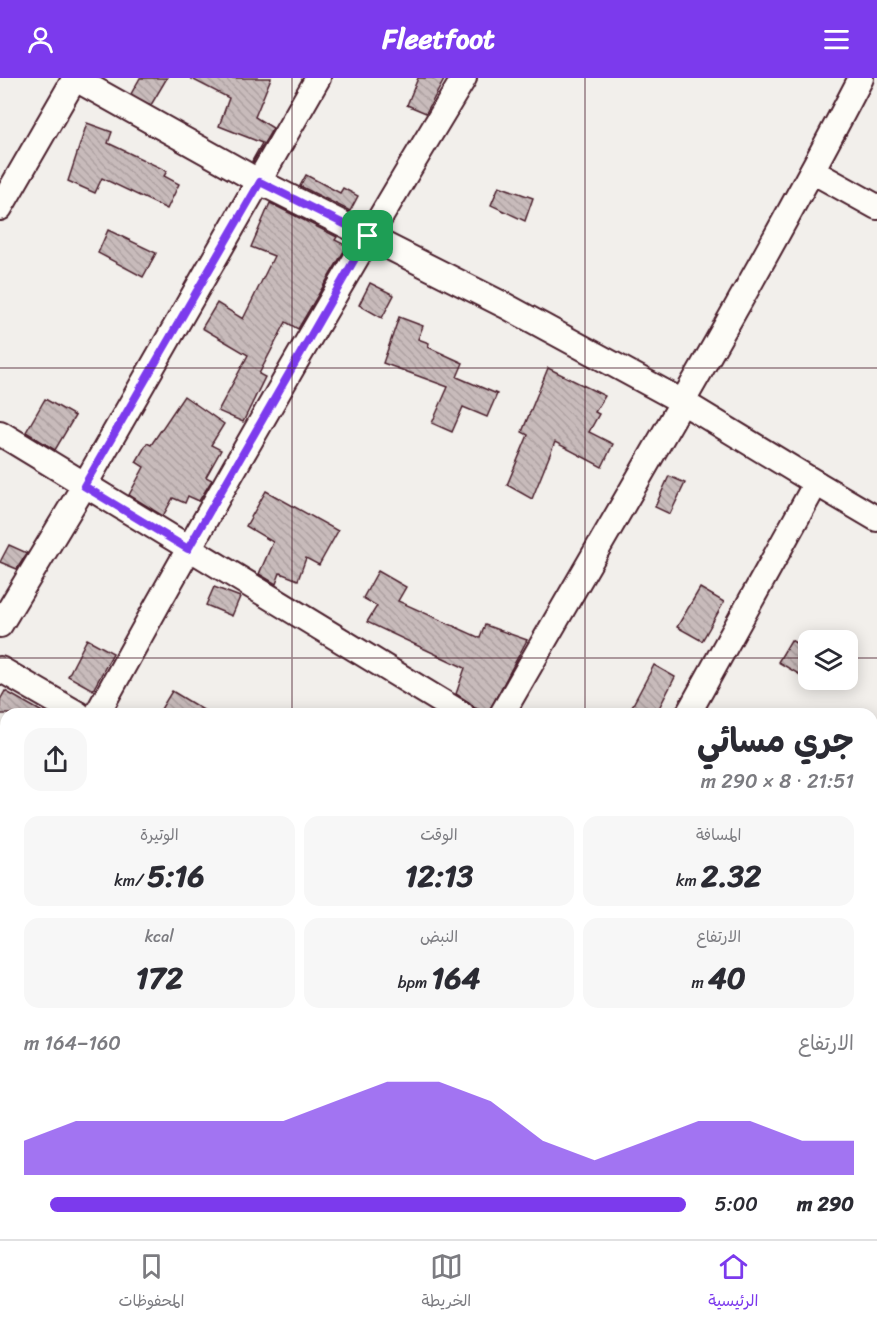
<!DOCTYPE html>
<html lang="ar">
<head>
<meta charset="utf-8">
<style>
  :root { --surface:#fff; --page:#f7f7f7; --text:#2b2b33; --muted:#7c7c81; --line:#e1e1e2; --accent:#7c3aed }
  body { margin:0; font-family:Sriracha,"Playpen Sans Arabic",sans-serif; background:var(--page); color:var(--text); direction:rtl; height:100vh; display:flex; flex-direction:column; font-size:22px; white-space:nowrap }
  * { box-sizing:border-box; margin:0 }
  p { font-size:20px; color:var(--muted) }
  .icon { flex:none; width:33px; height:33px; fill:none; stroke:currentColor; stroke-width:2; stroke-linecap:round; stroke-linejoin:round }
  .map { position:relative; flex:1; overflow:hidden; direction:ltr }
  .panel { position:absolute; left:0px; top:630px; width:878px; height:531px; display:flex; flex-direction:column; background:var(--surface); border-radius:18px 18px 0 0; box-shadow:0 3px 15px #0003; direction:rtl }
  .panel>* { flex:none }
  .controls { position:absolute; left:798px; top:552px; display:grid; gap:12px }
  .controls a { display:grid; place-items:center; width:60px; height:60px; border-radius:12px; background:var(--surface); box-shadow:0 3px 15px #0003; font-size:30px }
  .pin { position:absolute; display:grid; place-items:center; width:51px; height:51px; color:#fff; margin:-26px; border-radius:12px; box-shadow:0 3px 9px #0006 }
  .round { display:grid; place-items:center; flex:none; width:63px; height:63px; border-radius:18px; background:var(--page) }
  .summary { display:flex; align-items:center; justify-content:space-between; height:102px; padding:0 24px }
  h1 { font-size:33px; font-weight:700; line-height:45px }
  .stats { display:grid; grid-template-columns:repeat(3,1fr); gap:9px; height:102px; padding:6px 24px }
  .stats div { display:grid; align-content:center; border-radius:15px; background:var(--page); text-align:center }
  .stats b { font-size:30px; font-weight:700 }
  .stats small { font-size:16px; font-weight:400 }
  .stats p { font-size:16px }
  .chart { height:168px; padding:12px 24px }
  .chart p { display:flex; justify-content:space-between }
  .chart svg { width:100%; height:108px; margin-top:6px; fill:var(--accent); opacity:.7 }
  ul { padding:0 24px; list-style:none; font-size:20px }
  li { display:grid; grid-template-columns:96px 72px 1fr; align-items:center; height:45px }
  li i { height:15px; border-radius:8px; background:var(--accent) }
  header { display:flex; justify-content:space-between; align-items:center; height:78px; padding:0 24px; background:var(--accent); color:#fff; font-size:27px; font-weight:700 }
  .tab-bar { display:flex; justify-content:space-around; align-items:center; height:84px; border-top:2px solid var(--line); background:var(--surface); font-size:16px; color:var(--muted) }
  .tab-bar a { display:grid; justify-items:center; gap:3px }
  .tab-bar .current { color:var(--accent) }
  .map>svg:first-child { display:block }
  .building { fill:url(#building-back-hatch); stroke:#4a1f2b; stroke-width:1.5 }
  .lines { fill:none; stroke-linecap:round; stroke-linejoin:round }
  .minor-casing { stroke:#4a1f2b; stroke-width:28 }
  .minor { stroke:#fdfcf7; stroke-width:24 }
  .route-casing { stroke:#fff; stroke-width:12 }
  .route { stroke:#7c3aed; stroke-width:8 }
  .grid { fill:none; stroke:#4a1f2b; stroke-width:1.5; stroke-opacity:0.55 }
</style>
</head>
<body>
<header><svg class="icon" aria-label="menu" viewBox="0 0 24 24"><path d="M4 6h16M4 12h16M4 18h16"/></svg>Fleetfoot<svg class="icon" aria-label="person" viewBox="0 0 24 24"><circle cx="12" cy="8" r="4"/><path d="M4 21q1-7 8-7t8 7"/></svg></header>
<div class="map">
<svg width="877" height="1161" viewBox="0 0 877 1161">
  <defs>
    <pattern id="building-back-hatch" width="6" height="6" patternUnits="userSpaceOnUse" patternTransform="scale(1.5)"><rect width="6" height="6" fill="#c8bbbb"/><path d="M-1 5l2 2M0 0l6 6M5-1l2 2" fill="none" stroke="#ada0a1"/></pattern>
  </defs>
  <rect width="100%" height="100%" fill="#f2efeb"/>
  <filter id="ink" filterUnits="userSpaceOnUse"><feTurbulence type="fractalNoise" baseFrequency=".0167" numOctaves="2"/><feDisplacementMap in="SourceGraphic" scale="12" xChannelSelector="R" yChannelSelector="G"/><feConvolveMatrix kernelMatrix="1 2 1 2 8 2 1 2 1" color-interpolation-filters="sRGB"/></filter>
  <g filter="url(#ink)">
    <!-- building -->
    <g class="building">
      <polygon points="140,0 167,0 151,27 131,16"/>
      <polygon points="190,0 271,0 255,39 273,50 253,84 252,83 262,65 219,48 229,20"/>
      <polygon points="418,0 445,0 426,35 407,27"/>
      <polygon points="87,45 112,54 108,65 167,93 164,98 179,106 167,131 102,100 95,115 68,103"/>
      <polygon points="306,97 340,115 343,110 358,118 350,133 300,108"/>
      <polygon points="499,108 533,120 525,143 491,127"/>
      <polygon points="270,125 337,159 335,162 347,168 298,251 286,244 259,296 265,299 243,344 218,333 248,277 202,250 217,225 243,241 274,178 251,169"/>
      <polygon points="108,152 156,175 143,199 98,175"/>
      <polygon points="370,205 394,217 382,240 359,227"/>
      <polygon points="399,239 423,248 418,261 429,265 428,269 463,285 457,299 497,316 487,339 463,329 452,354 432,345 448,309 383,285"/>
      <polygon points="548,290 605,318 595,334 599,336 589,354 613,366 602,389 555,364 532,421 507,407 528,357 522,354"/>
      <polygon points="184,318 224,346 211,367 221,372 206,399 212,402 199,423 188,418 185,425 173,420 163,438 129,417 144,389 136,384 147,365 151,367"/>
      <polygon points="45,321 75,338 55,372 26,354"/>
      <polygon points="669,398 685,405 670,436 655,429"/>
      <polygon points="266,413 338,453 319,487 306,480 298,502 280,495 276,506 259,496 273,464 246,448"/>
      <polygon points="9,467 27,475 17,491 0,484"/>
      <polygon points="378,493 406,509 398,523 480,560 485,547 527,562 488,635 475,630 469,624 456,616 465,590 367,544 377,528 363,520"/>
      <polygon points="214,509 240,519 232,538 206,527"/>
      <polygon points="700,510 724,524 702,563 677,549"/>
      <polygon points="87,561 113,575 93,612 68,598"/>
      <polygon points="791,562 808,573 808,586 802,598 778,584"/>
      <polygon points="654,587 675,599 656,636 628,636"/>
      <polygon points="5,613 46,636 0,636 0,622"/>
      <polygon points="172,613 210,636 158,636"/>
    </g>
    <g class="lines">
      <!-- minor casing -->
      <g class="minor-casing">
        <g id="minor">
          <polyline points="74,0 260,104 506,228 681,323 816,405 877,441"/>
          <polyline points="812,93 877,129"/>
          <polyline points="0,130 75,0"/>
          <polyline points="0,355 462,636"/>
          <polyline points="0,547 84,408 318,0"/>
          <polyline points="0,591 78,636"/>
          <path d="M97 636C215 421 337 209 464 0"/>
          <path d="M502 636C623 425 749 216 861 0"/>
          <polyline points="688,636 816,405"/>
          <polyline points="0,806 6,796"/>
          <polyline points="872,888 877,892 872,902"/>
          <polyline points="0,902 6,904"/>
          <polyline points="0,1025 6,1014"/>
          <polyline points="872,1099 877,1102"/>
          <polyline points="533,1155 544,1161"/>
          <polyline points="220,1161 223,1155"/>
          <polyline points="394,1161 397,1155"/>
          <polyline points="726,1161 729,1155"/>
        </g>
      </g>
      <!-- minor -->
      <use href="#minor" class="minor"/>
    </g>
  </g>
  <g class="lines" filter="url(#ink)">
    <!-- route casing -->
    <g class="route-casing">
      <polygon id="route" points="260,104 368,158 188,471 84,408"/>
    </g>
    <!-- route -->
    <use href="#route" class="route"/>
  </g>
  <!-- grid -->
  <path class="grid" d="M292 0V636M585 0V636M0 290H877M0 580H808M848 580H877M0 871H6M872 871H877M292 1155V1161M585 1155V1161"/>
</svg>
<div class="controls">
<a><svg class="icon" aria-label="layers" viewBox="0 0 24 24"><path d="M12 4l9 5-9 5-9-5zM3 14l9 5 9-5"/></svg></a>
</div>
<div class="pin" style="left:368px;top:158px;background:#1e9e55"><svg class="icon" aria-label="arrive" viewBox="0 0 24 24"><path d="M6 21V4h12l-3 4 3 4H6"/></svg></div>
<section class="panel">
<div class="summary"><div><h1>جري مسائي</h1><p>21:51 · 8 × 290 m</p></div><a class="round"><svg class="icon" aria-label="share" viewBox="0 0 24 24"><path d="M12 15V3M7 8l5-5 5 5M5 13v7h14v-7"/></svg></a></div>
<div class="stats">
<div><p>المسافة</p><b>2.32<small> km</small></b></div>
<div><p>الوقت</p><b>12:13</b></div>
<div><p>الوتيرة</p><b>5:16<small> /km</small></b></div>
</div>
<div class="stats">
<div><p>الارتفاع</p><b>40<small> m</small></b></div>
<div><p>النبض</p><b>164<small> bpm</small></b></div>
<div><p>kcal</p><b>172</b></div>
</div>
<div class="chart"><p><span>الارتفاع</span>160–164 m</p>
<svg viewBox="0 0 160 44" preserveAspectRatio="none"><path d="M0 44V30L10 22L20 22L30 22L40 22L50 22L60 14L70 6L80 6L90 14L100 30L110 38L120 30L130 22L140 22L150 30L160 30V44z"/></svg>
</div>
<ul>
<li><b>290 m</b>5:00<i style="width:96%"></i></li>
</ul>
</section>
</div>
<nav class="tab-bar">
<a class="current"><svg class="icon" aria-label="home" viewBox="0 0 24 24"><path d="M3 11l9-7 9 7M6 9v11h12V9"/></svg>الرئيسية</a>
<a><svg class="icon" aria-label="map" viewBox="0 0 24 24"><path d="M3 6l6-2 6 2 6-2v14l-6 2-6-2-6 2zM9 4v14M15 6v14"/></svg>الخريطة</a>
<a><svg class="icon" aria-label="saved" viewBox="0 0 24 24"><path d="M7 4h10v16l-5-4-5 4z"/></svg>المحفوظات</a>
</nav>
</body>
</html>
